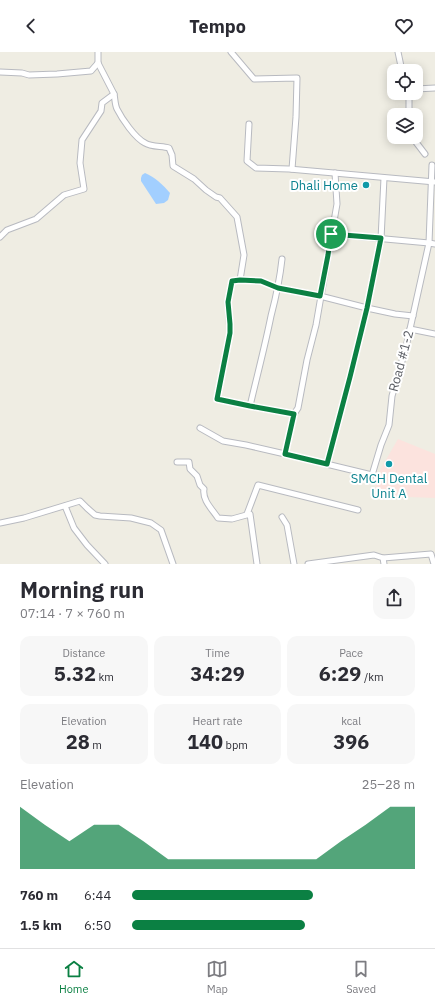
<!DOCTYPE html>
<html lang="en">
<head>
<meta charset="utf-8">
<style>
  :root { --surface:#fff; --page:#f7f7f7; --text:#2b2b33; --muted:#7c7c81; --line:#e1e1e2; --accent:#0b8043 }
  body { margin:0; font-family:"IBM Plex Sans",sans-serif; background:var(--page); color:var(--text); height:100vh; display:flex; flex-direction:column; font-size:15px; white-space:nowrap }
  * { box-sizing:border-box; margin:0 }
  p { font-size:13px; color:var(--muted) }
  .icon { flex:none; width:22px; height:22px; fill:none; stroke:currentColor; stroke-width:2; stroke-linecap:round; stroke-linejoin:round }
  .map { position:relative; height:512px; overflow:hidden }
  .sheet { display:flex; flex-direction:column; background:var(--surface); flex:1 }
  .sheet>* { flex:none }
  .fabs { position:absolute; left:387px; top:12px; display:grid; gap:8px }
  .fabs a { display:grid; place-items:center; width:36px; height:36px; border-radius:8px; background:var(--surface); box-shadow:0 2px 10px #0003; font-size:20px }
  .pin { position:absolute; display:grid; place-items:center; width:34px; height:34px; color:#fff; margin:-17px; border:2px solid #fff; border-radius:50%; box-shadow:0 1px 4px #0007 }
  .round { display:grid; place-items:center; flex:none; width:42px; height:42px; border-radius:12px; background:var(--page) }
  .head { display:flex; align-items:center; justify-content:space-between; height:68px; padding:0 20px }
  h1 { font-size:22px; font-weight:700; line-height:30px }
  .stats { display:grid; grid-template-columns:repeat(3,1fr); gap:6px; height:68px; padding:4px 20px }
  .stats div { display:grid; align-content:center; border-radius:10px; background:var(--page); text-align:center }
  .stats b { font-size:20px; font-weight:700 }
  .stats small { font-size:11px; font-weight:400 }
  .stats p { font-size:11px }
  .chart { height:112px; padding:8px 20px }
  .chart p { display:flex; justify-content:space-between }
  .chart svg { width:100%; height:72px; margin-top:4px; fill:var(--accent); opacity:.7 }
  ul { padding:0 20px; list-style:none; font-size:13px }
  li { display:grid; grid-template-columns:64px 48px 1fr; align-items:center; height:30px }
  li i { height:10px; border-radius:5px; background:var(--accent) }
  header { display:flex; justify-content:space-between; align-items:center; height:52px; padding:0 20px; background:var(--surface); font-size:18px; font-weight:700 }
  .dock { display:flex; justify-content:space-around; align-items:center; height:56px; border-top:1px solid var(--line); background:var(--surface); font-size:11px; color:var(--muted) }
  .dock a { display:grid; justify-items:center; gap:2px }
  .dock .on { color:var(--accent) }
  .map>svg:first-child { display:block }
  .medical { fill:#fce3de }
  .water { fill:#a2cfff }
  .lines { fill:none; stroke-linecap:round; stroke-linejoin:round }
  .street-casing { stroke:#b8bac0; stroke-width:7 }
  .street { stroke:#fff; stroke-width:5 }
  .route-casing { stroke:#fff; stroke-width:8 }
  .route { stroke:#0b8043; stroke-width:5 }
  .culture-dot { fill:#0f9aa8; stroke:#fff; stroke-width:1.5 }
  .labels { text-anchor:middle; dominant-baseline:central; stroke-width:4; stroke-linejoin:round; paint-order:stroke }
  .culture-label { font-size:13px; fill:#0d838f; stroke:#fff; text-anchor:end }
  .street-label { font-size:13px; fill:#5b5e64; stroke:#fff }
</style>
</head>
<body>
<header><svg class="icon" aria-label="back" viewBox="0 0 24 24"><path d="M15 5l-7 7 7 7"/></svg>Tempo<svg class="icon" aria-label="heart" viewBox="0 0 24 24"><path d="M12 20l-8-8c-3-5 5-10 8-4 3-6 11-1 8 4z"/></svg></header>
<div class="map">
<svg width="435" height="512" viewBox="0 0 435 512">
  <rect width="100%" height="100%" fill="#efede3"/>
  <!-- medical -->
  <polygon class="medical" points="398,387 435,402 435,446 381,444 376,438 375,427"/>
  <!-- water -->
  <path class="water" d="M145 121C155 125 163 133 170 141L168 148 164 151 156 152 141 129V126L142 123Z"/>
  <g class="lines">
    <!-- street casing -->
    <g class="street-casing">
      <g id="street">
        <polyline points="231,0 254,27 297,26 296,65 292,117"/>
        <polyline points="398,0 402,19"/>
        <polyline points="0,20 22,21 29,23 57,22 91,19 98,11"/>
        <polyline points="416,37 435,36"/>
        <path d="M114 42C115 47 115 53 117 57 122 67 135 86 145 91 151 95 162 94 169 96L172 103 173 114 194 127 206 138 216 145 220 146 237 165 244 203 240 228 261 229 278 236 320 244 367 256 395 262 413 264"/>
        <polyline points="409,63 409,41"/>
        <polyline points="249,72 247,109 256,116 289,117 435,130"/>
        <polyline points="412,85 425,102"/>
        <polyline points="331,182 429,191 435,192"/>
        <polyline points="0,185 7,178 36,167 64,143 84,137 80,111 82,88 101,59 102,51 114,42 98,11 98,0"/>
        <path d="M282 207C280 226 276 245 271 264 265 294 257 324 250 354L294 362"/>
        <polyline points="240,228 232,229 228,250 230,281 217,347 250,354"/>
        <polyline points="410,277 435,282"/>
        <polyline points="200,376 223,389 246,393 285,402 372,423 381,393 389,373 392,344 406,295 429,191 432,113"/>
        <polyline points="285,402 294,362 298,356 307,308 316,273 337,152 335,121"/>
        <path d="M177 410H189L190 417 197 424 200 433 204 437C202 448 212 457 218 466L232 467 250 462 257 512"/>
        <polyline points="327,412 350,325 367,256 381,187 384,126"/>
        <polyline points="65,454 74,476 87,493 105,512"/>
        <polyline points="247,462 258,433 358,458"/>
        <polyline points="282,465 287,473 294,512"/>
        <polyline points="0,471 24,466 80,449 87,456 95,463 100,464 131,466 151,471 161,478 173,512"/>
        <polyline points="383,506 431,502 434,512"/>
        <polyline points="308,512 374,503 383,506 384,512"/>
      </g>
    </g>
    <!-- street -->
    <use href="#street" class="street"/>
  </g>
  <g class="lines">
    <!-- route casing -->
    <g class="route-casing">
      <polygon id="route" points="331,182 381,186 367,256 350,325 327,412 285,402 294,362 250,354 217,347 230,281 230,272 228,250 232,229 240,228 261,229 278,236 320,244 328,203"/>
    </g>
    <!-- route -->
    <use href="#route" class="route"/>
  </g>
  <!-- markers -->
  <g class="culture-dot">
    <circle cx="366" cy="133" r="4"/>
    <circle cx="389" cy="412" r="4"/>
  </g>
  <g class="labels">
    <!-- culture labels -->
    <g class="culture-label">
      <text x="358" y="133">Dhali Home</text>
      <text x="389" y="426" text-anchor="middle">SMCH Dental<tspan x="389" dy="15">Unit A</tspan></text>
    </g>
    <!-- street labels -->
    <g class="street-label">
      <text transform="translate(401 309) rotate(-75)">Road #1-2</text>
    </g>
  </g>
</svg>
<div class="fabs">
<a><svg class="icon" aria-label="locate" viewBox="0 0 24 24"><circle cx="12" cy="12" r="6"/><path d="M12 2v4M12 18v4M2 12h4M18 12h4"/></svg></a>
<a><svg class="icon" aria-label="layers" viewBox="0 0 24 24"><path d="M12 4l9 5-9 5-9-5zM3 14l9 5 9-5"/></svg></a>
</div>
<div class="pin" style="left:331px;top:182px;background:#1e9e55"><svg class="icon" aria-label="arrive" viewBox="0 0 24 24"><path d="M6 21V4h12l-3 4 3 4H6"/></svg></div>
</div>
<section class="sheet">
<div class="head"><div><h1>Morning run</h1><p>07:14 · 7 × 760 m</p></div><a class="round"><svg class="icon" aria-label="share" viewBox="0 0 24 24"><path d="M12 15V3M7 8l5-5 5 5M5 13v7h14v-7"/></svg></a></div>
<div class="stats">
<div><p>Distance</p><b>5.32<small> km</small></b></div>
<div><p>Time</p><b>34:29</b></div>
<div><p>Pace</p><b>6:29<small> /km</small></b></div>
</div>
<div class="stats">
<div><p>Elevation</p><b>28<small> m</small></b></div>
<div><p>Heart rate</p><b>140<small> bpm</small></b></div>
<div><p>kcal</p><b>396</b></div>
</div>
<div class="chart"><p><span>Elevation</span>25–28 m</p>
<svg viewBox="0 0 160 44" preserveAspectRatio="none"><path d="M0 44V6L10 17L20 27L30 17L40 17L50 27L60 38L70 38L80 38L90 38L100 38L110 38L120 38L130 27L140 17L150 6L160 6V44z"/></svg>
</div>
<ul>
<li><b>760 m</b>6:44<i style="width:64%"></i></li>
<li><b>1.5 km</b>6:50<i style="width:61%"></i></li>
</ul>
</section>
<nav class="dock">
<a class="on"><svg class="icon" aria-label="home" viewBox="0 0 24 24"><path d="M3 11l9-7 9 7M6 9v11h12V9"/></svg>Home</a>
<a><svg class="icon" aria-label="map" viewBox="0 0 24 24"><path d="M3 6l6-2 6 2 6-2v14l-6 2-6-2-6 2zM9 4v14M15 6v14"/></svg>Map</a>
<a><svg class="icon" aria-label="saved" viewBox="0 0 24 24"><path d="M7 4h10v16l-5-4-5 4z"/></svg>Saved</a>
</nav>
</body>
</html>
